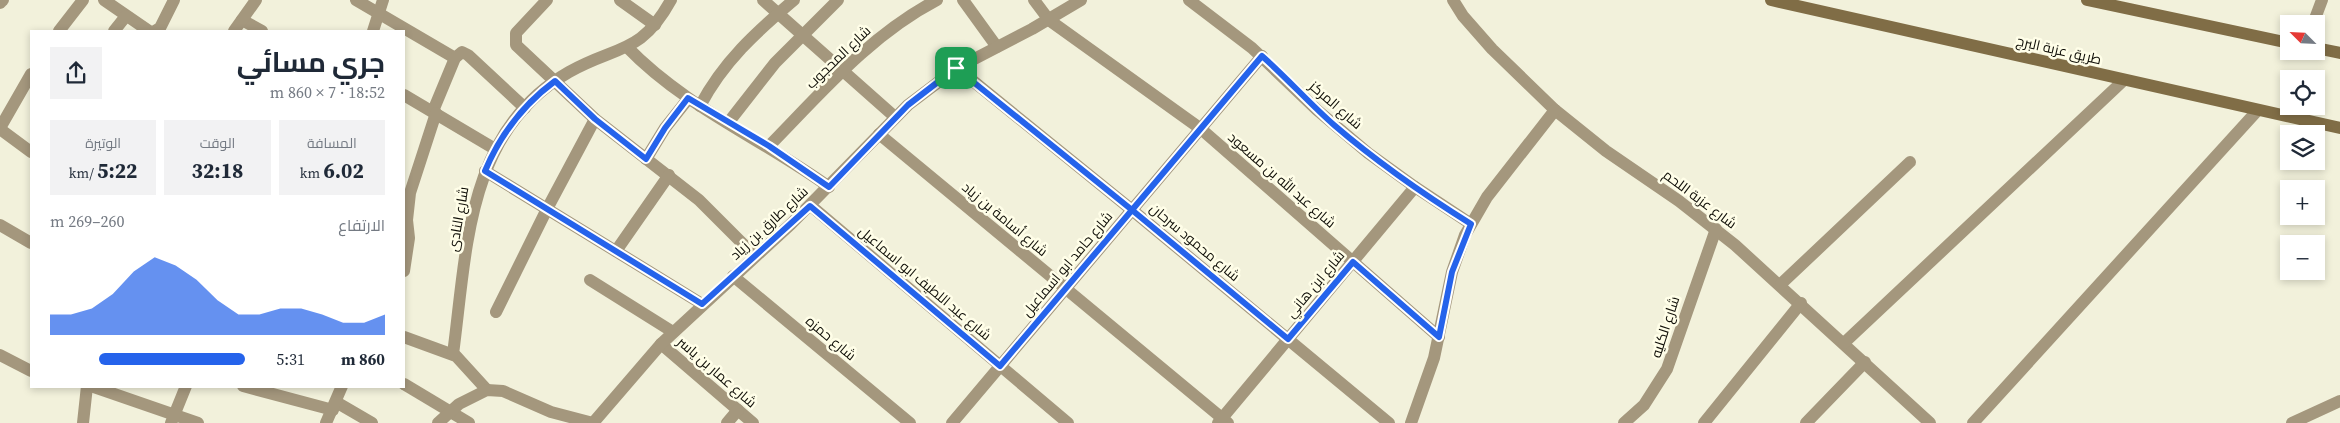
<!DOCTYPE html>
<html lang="ar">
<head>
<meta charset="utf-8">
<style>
  :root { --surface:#fff; --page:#f2f2f3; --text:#1f2937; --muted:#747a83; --accent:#2563eb }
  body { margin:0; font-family:"Source Serif 4",Cairo,serif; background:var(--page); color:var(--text); direction:rtl; height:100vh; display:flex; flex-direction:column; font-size:19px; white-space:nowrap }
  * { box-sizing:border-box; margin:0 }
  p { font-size:16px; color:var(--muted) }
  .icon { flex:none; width:28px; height:28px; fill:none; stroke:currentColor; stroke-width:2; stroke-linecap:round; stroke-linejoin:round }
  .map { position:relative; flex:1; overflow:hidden; direction:ltr }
  .details { position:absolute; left:30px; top:30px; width:375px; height:358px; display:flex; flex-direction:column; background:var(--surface); border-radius:0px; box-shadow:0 2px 8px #0003; direction:rtl }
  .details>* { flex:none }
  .needle { width:32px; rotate:294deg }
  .controls { position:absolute; left:2280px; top:15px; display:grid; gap:10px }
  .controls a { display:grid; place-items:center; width:45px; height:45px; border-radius:0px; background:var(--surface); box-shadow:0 2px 8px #0003; font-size:25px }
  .pin { position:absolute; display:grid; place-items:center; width:42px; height:42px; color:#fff; margin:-21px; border-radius:10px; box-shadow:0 2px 8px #0006 }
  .round { display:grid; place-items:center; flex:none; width:52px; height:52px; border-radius:0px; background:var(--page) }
  .overview { display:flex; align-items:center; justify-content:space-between; height:85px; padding:0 20px }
  h1 { font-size:28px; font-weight:700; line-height:38px }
  .metrics { display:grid; grid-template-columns:repeat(3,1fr); gap:8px; height:85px; padding:5px 20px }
  .metrics div { display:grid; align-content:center; border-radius:0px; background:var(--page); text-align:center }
  .metrics b { font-size:21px; font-weight:700 }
  .metrics small { font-size:14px; font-weight:400 }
  .metrics p { font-size:14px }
  .chart { height:140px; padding:10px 20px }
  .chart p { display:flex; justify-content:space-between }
  .chart svg { width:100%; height:90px; margin-top:5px; fill:var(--accent); opacity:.7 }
  ul { padding:0 20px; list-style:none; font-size:16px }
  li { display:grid; grid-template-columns:80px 60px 1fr; align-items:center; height:38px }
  li i { height:12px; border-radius:6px; background:var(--accent) }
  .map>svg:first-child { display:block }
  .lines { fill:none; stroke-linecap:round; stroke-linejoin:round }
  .street { stroke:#a4977d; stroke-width:12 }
  .secondary { stroke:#806d46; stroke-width:12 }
  .route-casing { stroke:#fff; stroke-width:10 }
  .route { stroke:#2563eb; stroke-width:6 }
  .labels { text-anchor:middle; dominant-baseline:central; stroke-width:5; stroke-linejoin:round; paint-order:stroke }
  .street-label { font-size:14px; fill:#0f0e07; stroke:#fffee8 }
</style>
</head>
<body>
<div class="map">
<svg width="2340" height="423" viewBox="0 0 2340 423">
  <rect width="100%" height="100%" fill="#f2f1db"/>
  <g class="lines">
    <!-- street -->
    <g class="street">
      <polyline points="104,0 149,31"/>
      <polyline points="356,0 455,58"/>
      <polyline points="547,0 516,33 516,45 595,119 699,200 755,256"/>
      <polyline points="620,0 655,25"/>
      <polyline points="763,0 895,117"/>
      <polyline points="963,0 997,47"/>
      <polyline points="1034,0 1049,20 1201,129 1439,337"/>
      <polyline points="1189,0 1252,48 1317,110 1368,153 1415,187 1471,224"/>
      <polyline points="1453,0 1463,16 1492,49 1555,110 1606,151 1679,201 1735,245 1930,423"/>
      <polyline points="0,3 3,0"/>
      <polyline points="242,20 262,31"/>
      <polyline points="2313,24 2322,0"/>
      <polyline points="59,31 83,0"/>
      <polyline points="114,31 126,16"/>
      <polyline points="155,31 160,28 174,0"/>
      <polyline points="234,31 256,0"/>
      <polyline points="373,31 383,0"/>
      <path d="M627 47C685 107 762 139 829 187"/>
      <polyline points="957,68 1132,210 1389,423"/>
      <polyline points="404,95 495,149"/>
      <path d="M700 106C723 62 756 32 794 0"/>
      <polyline points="433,111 455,58 462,52 468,55 525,108"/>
      <polyline points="728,123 775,63 838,0"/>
      <polyline points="0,128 31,74"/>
      <polyline points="0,129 31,152"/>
      <polyline points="879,134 1228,423"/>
      <path d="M769 146C821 93 870 35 937 0"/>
      <polyline points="646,159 665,128 688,99"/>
      <polyline points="485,171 702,304"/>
      <polyline points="810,205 1068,423"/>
      <polyline points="0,225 31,243"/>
      <polyline points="616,251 669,175"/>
      <polyline points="404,271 409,238 407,220 410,193 436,113"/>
      <polyline points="733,276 910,423"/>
      <polyline points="590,280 673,332"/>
      <polyline points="1781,284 1910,162"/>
      <polyline points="496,312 547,209 595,119"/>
      <polyline points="404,337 456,356 487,390"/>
      <polyline points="1844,343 2124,80"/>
      <polyline points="661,344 753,423"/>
      <path d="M453 354C467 250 466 131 569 72 617 45 641 55 671 0"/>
      <polyline points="0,355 31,371"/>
      <polyline points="404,384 469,423"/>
      <polyline points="91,386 198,423"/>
      <polyline points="243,386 333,410"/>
      <polyline points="336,402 372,423"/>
      <polyline points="83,423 87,386"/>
      <polyline points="171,423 186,386"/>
      <polyline points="326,423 342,386"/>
      <polyline points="438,423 459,404 487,390 503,391 551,412 593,423"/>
      <polyline points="593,423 661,344 791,224 908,105 957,68 1032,29 1081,0"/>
      <polyline points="727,423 738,410"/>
      <polyline points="952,423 1262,56"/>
      <polyline points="1218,423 1415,187"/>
      <polyline points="1411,423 1434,358 1452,272 1465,235 1487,197 1555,110"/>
      <polyline points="1624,423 1644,405 1667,369 1716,229"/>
      <polyline points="1704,423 1801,303"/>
      <polyline points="1806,423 1865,362"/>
      <polyline points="1973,423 2257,111"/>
      <polyline points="2292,423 2340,401"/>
    </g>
    <!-- secondary -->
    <g class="secondary">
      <polyline points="1771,0 2340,128"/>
      <polyline points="2087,0 2289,43"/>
      <polyline points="2316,48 2340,53"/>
    </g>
  </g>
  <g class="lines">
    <!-- route casing -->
    <g class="route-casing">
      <path id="route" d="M956 68 908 105 829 187 769 146 688 98 665 128 646 159 595 119 555 81C524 104 500 135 485 171L702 304 810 206 1000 366 1132 210 1288 339 1353 262 1439 337 1452 272 1471 224C1423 194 1377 162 1334 125 1309 103 1287 78 1262 56L1132 210 956 68"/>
    </g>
    <!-- route -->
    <use href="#route" class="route"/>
  </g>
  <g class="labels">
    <!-- street labels -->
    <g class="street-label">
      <text transform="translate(2059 50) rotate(13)">طريق عزبة البرج</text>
      <text transform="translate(838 57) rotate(-44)">شارع المحجوب</text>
      <text transform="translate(1336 105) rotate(41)">شارع المركز</text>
      <text transform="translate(1282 180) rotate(41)">شارع عبد الله بن مسعود</text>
      <text transform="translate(1700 199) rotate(37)">شارع عزبة اللحم</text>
      <text transform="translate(458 219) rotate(-80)">شارع النادى</text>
      <text transform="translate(1005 219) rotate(40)">شارع أسامة بن زياد</text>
      <text transform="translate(769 223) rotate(-43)">شارع طارق بن زياد</text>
      <text transform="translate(1195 242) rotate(40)">شارع محمود سرحان</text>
      <text transform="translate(1067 264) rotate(-50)">شارع حامد ابو اسماعيل</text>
      <text transform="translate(925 283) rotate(40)">شارع عبد اللطيف ابو اسماعيل</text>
      <text transform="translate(1315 284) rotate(-50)">شارع ابن هاني</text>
      <text transform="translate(1665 327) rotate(-72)">شارع الكليه</text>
      <text transform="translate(831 338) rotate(40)">شارع حمزه</text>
      <text transform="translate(717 372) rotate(41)">شارع عمار بن ياسر</text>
    </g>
  </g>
</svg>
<div class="controls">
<a><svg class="needle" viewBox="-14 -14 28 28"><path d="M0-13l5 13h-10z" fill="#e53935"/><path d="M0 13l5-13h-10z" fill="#747a83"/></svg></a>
<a><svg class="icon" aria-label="locate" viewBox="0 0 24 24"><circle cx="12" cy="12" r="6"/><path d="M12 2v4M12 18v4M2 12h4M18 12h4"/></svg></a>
<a><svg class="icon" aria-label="layers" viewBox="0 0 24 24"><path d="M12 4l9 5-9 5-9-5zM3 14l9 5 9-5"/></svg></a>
<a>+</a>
<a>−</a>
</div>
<div class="pin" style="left:956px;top:68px;background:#1e9e55"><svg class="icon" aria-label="arrive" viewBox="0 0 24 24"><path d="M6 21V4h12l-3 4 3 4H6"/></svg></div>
<section class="details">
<div class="overview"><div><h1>جري مسائي</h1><p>18:52 · 7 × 860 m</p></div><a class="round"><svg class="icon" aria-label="share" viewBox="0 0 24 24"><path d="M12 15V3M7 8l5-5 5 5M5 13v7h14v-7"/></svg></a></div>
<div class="metrics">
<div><p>المسافة</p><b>6.02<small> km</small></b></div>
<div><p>الوقت</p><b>32:18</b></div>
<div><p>الوتيرة</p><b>5:22<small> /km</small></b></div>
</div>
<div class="chart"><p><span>الارتفاع</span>260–269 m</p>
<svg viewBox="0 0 160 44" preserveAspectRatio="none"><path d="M0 44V34L10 34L20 31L30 24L40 13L50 6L60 10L70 17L80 27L90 34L100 34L110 31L120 31L130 34L140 38L150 38L160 34V44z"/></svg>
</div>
<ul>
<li><b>860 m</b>5:31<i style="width:75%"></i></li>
</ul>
</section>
</div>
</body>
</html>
